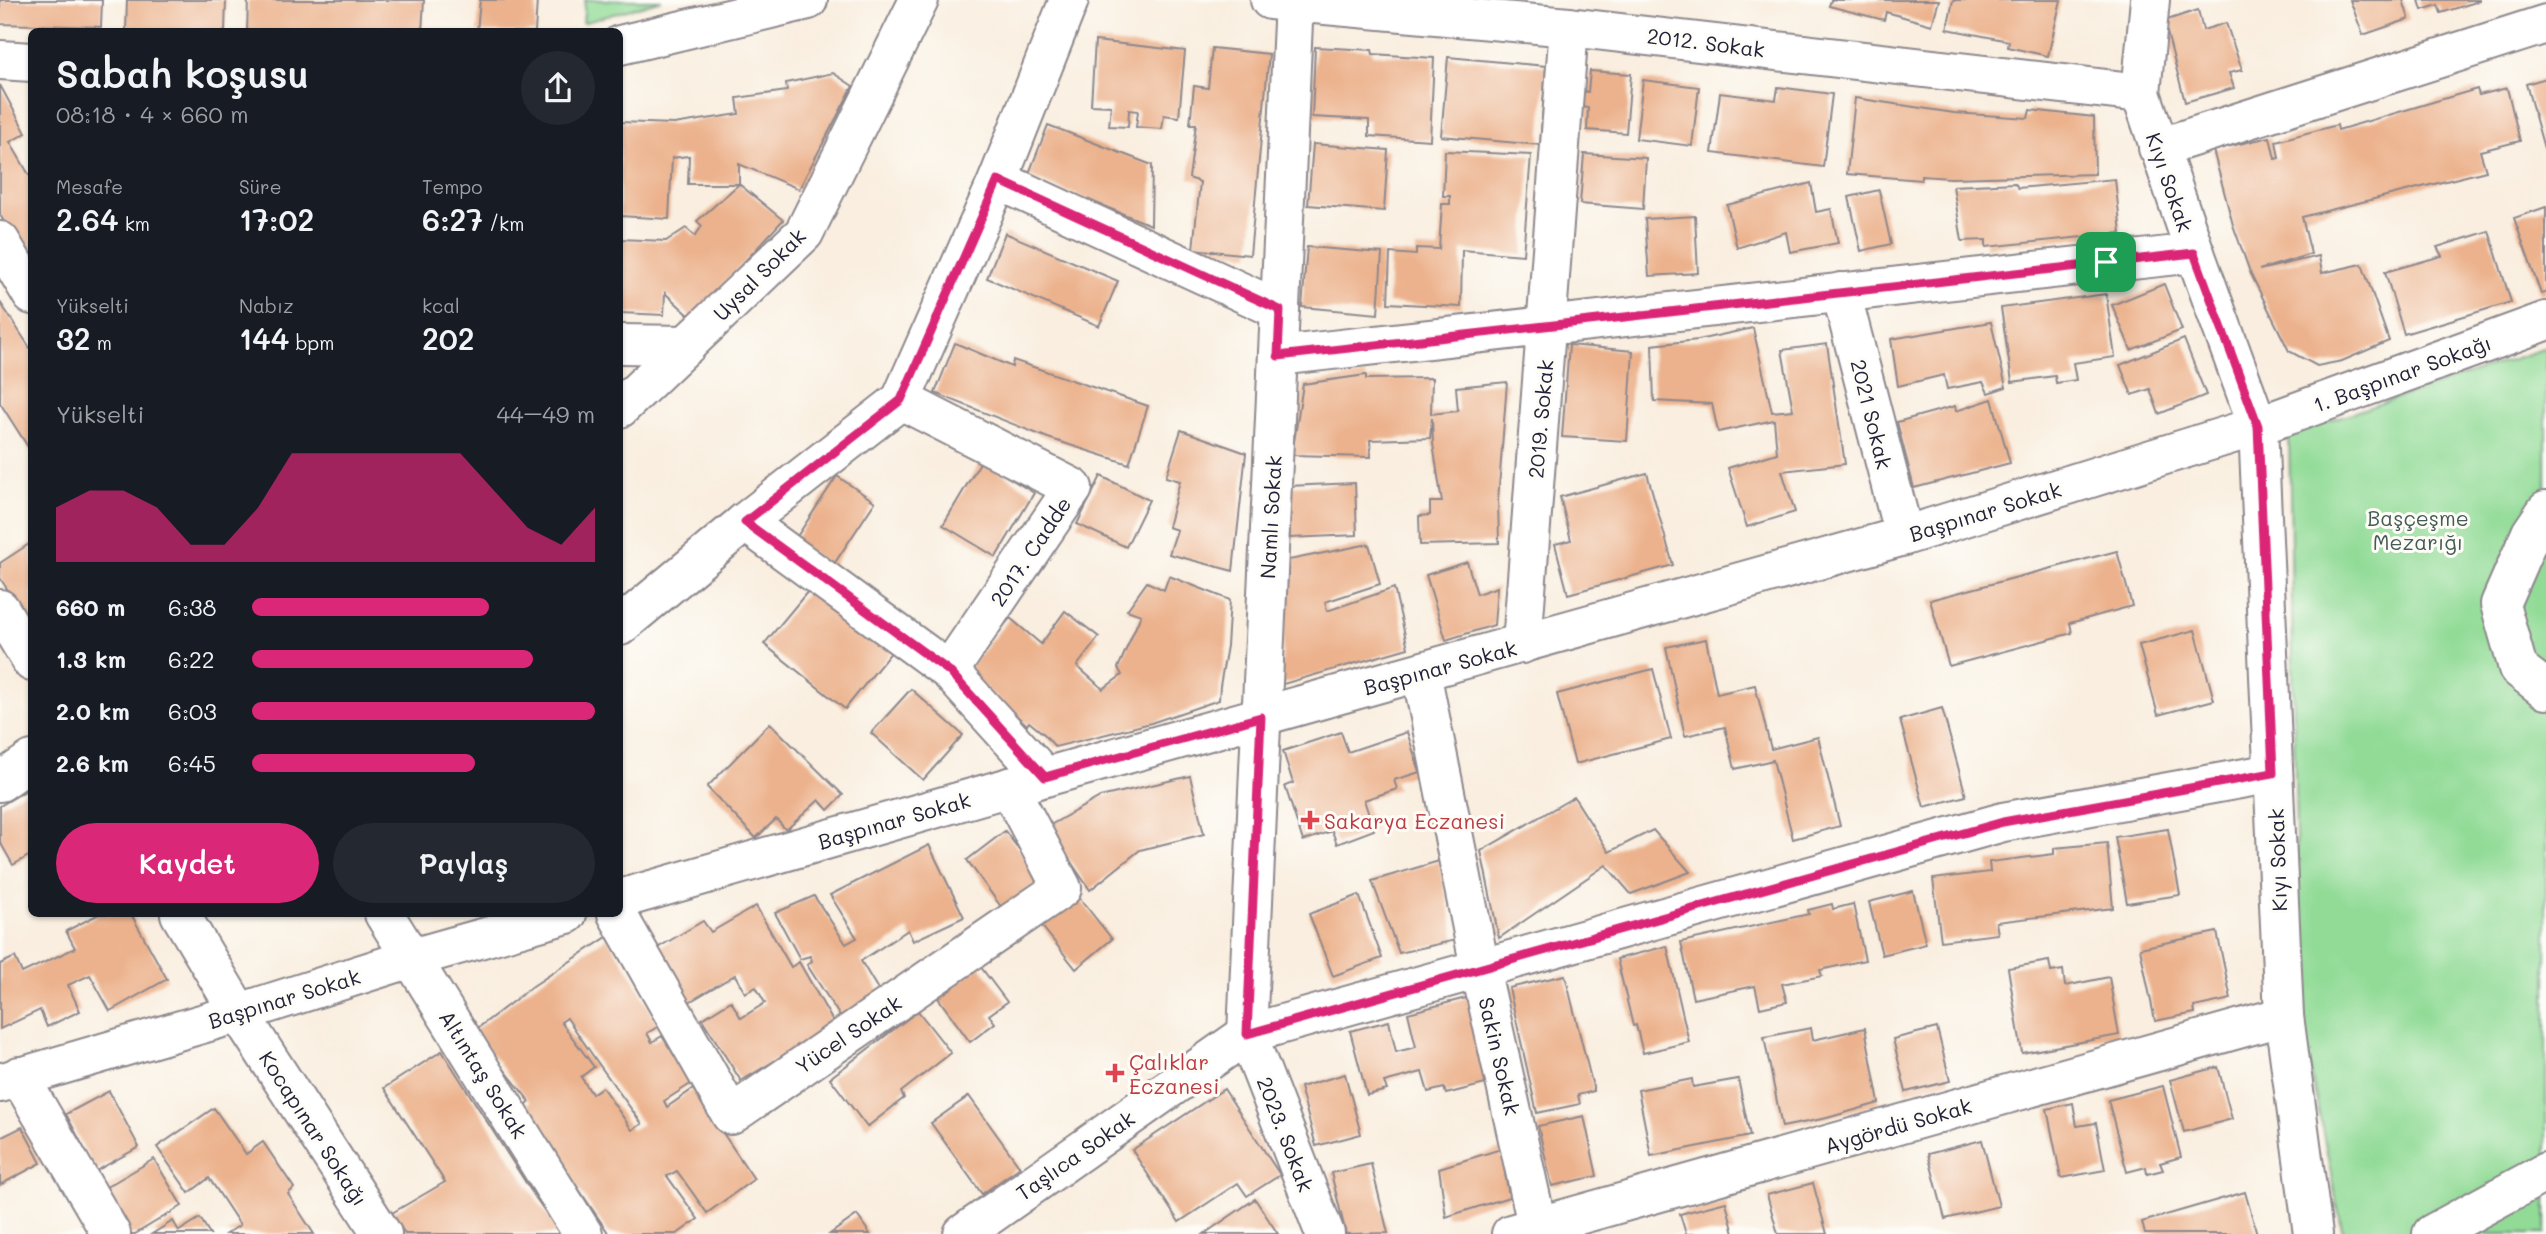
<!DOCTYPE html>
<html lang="tr">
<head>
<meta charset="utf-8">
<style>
  :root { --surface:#171b24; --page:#242831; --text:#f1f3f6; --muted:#9ea1a6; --accent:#db2777 }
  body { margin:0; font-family:Mali,sans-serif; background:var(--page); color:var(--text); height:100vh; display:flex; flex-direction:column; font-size:26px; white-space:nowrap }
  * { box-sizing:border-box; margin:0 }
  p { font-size:23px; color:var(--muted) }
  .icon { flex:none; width:38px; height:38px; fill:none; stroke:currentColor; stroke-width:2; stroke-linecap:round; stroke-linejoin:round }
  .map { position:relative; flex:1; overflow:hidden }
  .details { position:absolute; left:28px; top:28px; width:595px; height:889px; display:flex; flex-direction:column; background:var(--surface); border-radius:10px; box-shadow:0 2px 5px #0004 }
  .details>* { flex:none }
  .pin { position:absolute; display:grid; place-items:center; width:60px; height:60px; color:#fff; margin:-30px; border-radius:14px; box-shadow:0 4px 10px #0006 }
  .round { display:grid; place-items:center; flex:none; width:74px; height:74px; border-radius:37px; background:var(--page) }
  .overview { display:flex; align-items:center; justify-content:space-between; height:119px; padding:0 28px }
  h1 { font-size:38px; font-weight:600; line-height:52px }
  .figures { display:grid; grid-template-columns:repeat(3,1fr); gap:10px; height:119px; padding:7px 28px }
  .figures div { display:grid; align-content:center }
  .figures b { font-size:30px; font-weight:600 }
  .figures small { font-size:19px; font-weight:400 }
  .figures p { font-size:19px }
  .chart { height:196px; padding:14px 28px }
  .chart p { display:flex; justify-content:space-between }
  .chart svg { width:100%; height:126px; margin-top:7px; fill:var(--accent); opacity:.7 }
  .primary-button { display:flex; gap:14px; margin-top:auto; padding:14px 28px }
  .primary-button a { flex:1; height:80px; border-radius:42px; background:var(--accent); color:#fff; font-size:28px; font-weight:600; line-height:80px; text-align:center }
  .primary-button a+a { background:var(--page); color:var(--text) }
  ul { padding:0 28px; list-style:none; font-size:23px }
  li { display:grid; grid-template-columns:112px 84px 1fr; align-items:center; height:52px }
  li i { height:18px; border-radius:9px; background:var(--accent) }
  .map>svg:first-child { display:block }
  .green { fill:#92db97; stroke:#5a7e69; stroke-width:2 }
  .building { fill:#ecb28d; fill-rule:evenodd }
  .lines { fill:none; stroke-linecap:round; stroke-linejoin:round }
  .minor-casing { stroke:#8e888d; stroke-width:42 }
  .minor { stroke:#fff; stroke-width:38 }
  .route-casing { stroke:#fff; stroke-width:14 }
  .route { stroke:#db2777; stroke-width:9 }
  .health-dot { fill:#e0444e; stroke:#fdfcf7; stroke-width:2.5 }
  .labels { text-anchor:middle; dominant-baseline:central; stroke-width:6; stroke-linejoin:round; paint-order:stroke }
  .street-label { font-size:21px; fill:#22223b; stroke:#fdfcf7 }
  .park-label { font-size:21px; fill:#445a57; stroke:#fdfcf7 }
  .health-label { font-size:21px; fill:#be3a42; stroke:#fdfcf7; text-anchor:start }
</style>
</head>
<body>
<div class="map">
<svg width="2546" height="1234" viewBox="0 0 2546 1234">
  <rect width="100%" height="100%" fill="#fdfcf7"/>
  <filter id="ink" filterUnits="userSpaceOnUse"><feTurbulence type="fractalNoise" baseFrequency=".0143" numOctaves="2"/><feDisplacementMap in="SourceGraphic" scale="14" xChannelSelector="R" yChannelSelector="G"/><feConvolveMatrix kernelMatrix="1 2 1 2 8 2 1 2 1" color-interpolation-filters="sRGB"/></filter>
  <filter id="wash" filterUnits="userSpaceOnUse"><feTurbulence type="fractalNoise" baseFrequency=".00686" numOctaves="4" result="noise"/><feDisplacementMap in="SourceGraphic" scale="28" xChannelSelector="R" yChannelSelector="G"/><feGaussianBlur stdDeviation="1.57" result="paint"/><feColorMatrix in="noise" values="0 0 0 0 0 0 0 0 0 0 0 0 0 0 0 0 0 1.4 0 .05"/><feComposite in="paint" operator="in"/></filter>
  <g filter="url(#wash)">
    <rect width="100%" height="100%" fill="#f9eedf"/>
    <!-- green -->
    <g class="green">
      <polygon points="585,0 662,0 583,23"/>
      <polygon points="2546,348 2546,1234 2343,1234 2299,1013 2289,434"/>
    </g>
    <g id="blocks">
      <!-- building -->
      <g class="building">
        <polygon points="0,0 102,0 101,27 0,24"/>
        <polygon points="127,0 226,0 225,32 126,32"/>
        <polygon points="248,0 424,0 422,32 247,32"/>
        <polygon points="480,0 537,0 535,32 477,32"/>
        <polygon points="1831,0 1939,0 1932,25 1886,12 1884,20 1829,6"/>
        <polygon points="1953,0 2061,0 2048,56 2008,47 2009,41 1947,29"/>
        <polygon points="2350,0 2403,0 2409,19 2363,35"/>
        <polygon points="2419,0 2479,0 2479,1 2441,13 2438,5 2422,10"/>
        <polygon points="2198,10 2203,30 2226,23 2242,70 2229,73 2234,88 2185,102 2164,21"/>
        <polygon points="1095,41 1185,51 1179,117 1164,115 1162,129 1136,127 1138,111 1129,110 1128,127 1109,126 1111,106 1091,105"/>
        <polygon points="1315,47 1372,50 1373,54 1434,58 1430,140 1369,136 1369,120 1312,117"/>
        <polygon points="1212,48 1269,54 1250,255 1193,249 1200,182 1189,178 1196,124 1190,124 1194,86 1208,88"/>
        <polygon points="1448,57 1546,66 1540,145 1441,136"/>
        <polygon points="1590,71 1631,74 1626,133 1587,130 1588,108 1576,106 1577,91 1588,92"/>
        <polygon points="833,73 853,86 799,189 739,164 739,184 688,184 689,156 672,158 669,219 620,216 620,122 674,124 739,114 737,98 787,91 786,83"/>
        <polygon points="2546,78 2546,152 2545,152 2526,84"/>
        <polygon points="1643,80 1699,87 1692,146 1636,139"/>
        <polygon points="0,85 26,133 10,142 32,180 32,267 0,215"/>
        <polygon points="1778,87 1832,94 1823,167 1712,153 1720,93 1776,100"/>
        <polygon points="2507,88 2520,141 2480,151 2486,171 2302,217 2311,254 2259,270 2319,256 2322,273 2362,264 2389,341 2342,361 2317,366 2289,351 2250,272 2233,225 2213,150 2270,137 2275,159 2279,158 2276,141 2337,125 2338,130 2477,89 2479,95"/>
        <polygon points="1855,98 1954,113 2028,118 2030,110 2094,117 2095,174 1951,178 1921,176 1921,180 1847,174"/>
        <polygon points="1048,125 1152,165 1151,225 1028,176"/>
        <polygon points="1313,144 1388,150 1384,211 1308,205"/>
        <polygon points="1445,151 1531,155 1523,255 1462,250 1461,307 1388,303 1390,253 1416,255 1416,248 1439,249 1442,204 1450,204 1450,196 1443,196"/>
        <polygon points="1584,154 1646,158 1643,209 1580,204"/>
        <polygon points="2115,179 2121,233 1986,247 1986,240 1962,241 1953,186 2015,183 2018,188"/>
        <polygon points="1811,183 1816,212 1831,209 1838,243 1790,252 1786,232 1737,248 1727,205"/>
        <polygon points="739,184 783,220 734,273 692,318 665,293 664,315 620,313 620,239 666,241 686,228 695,236 702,226 697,221"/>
        <polygon points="1879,190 1891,244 1861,251 1849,197"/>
        <polygon points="2546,207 2546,293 2541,294 2514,218"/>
        <polygon points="1695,216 1698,273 1649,276 1645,219"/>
        <polygon points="2489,231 2511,302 2404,334 2385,272 2442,256 2437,247"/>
        <polygon points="1005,233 1118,281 1099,326 987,278"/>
        <polygon points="1307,247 1382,253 1378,314 1302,307"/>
        <polygon points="2164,284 2182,330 2131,350 2112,305"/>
        <polygon points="2106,294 2115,357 2073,363 2076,380 2056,383 2055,376 2012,382 2001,308"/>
        <polygon points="0,302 32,351 32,453 0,403"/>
        <polygon points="1991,322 2006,387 1988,393 1983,382 1947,389 1944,375 1898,386 1891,339"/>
        <polygon points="1753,328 1772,412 1793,410 1782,350 1827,344 1845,464 1782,471 1795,512 1747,527 1728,468 1777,453 1774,420 1718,432 1712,404 1654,401 1652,345 1698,340"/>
        <polygon points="2184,339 2206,395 2159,414 2150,389 2132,395 2120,365"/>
        <polygon points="955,343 1012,367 1013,360 1148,406 1129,464 1048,438 935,393"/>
        <polygon points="1569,345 1633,351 1627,441 1562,437"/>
        <polygon points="1366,375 1366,379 1432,378 1431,414 1458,411 1456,387 1507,382 1498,500 1499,543 1420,545 1419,516 1430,515 1430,502 1442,502 1433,444 1432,418 1430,438 1370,440 1371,457 1292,455 1303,384"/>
        <polygon points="1992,399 2010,463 1914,488 1897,422 1955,406 1956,411"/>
        <polygon points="1181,430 1246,453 1233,571 1169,554 1177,530 1168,527 1180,481 1166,477"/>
        <polygon points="981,461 1034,493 996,557 943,525"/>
        <polygon points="1647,473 1673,565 1568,594 1555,544 1571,540 1560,497"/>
        <polygon points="837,476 875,502 832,567 794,541"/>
        <polygon points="1101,476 1149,500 1126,547 1077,524"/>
        <polygon points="1355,483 1357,535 1290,538 1288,486"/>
        <polygon points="32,542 32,618 28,621 0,578 0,563"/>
        <polygon points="1369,544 1380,584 1325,602 1327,611 1394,588 1408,648 1280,685 1289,560"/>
        <polygon points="2117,551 2132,606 2070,623 2072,633 1949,666 1930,600"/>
        <polygon points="1467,562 1477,594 1497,587 1494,625 1446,640 1426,575"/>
        <polygon points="1169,576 1230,600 1227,646 1220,686 1219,700 1151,723 1055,747 1045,735 1029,722 1027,725 966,671 1010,618 1041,644 1065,611 1099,637 1077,666 1103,689 1122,675 1118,668 1141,615 1127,610 1147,582 1164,590"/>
        <polygon points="813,585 893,650 845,709 764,644"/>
        <polygon points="2195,630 2214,700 2158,715 2139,645"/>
        <polygon points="1706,639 1717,694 1755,685 1771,749 1818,737 1840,826 1793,839 1773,760 1735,769 1725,727 1685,736 1666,647"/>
        <polygon points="1653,669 1671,739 1575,764 1557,694"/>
        <polygon points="911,689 963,735 923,780 871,733"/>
        <polygon points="1942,708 1966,796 1924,807 1900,720"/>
        <polygon points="770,723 843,795 828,810 819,800 786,830 776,819 756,838 707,787"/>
        <polygon points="1341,732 1348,752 1407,732 1420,772 1394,780 1397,789 1364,800 1374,830 1337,844 1332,831 1303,841 1285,786 1293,783 1283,751"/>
        <polygon points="1190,776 1204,834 1140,850 1090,890 1047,827 1100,797"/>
        <polygon points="32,787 32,854 13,865 0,842 0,806"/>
        <polygon points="1574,797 1609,852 1653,830 1690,872 1631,894 1606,865 1499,938 1481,851"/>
        <polygon points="2168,829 2180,895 2127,903 2115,837"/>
        <polygon points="1005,831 1042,880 1002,908 967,860"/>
        <polygon points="2107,843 2113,908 1996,922 1998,934 1941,941 1933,879 1990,872 1989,862 2054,854 2054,848"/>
        <polygon points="929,845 964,917 913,941 908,930 861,961 879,991 843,1021 807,965 812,961 810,956 800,959 775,913 814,896 846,944 857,938 830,895"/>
        <polygon points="1439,861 1456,940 1399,953 1372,881"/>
        <polygon points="1913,891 1926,944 1882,955 1869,902"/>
        <polygon points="1359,895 1382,958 1333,976 1309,914"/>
        <polygon points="1078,896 1112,939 1076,969 1041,925"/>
        <polygon points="1832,904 1833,909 1853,904 1865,960 1820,970 1822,976 1782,984 1787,1002 1760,1008 1755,986 1693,999 1681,942 1809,914 1808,910"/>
        <polygon points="756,906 791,967 799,962 835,1025 741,1081 702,1019 731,1001 741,1018 765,1003 756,987 745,993 735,975 686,1004 654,950 703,921 711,932"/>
        <polygon points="99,914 131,914 167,979 110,1011 90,975 68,985 80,1011 47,1027 40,1010 0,1029 0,964 15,957 22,973 75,948 66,931"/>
        <polygon points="2217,932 2231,999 2194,1007 2195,1013 2155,1021 2140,948"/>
        <path d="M607 937 633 977 659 1026 647 1033 652 1042 662 1036 692 1083 664 1101 667 1107 693 1089 754 1179 707 1213 677 1171 667 1176 698 1219 677 1234H609L524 1108 530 1102 474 1031 533 986ZM567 1018 598 1063 642 1124 632 1130 602 1087 592 1094 581 1077 594 1067 561 1022Z"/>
        <polygon points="1667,946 1689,1042 1643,1053 1636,1025 1633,1026 1617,959"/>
        <polygon points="2049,961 2051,972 2063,970 2065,986 2109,977 2119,1035 2022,1053 2008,968"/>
        <polygon points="980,966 1007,1002 989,1015 995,1023 970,1042 938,998"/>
        <polygon points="1565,975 1594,1091 1578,1095 1580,1104 1537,1113 1509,988"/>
        <polygon points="1474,996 1497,1081 1446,1094 1444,1088 1428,1092 1422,1072 1384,1082 1387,1090 1367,1095 1350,1031 1389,1021 1396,1052 1416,1047 1408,1013"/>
        <polygon points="918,1011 951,1053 901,1092 904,1098 867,1127 830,1078"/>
        <polygon points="1811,1028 1813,1040 1865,1028 1879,1103 1827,1118 1782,1127 1764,1037"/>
        <polygon points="1937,1028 1950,1081 1906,1092 1893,1039"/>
        <polygon points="442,1051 535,1197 561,1234 405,1234 392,1213 445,1182 384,1088"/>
        <polygon points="2218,1067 2232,1119 2184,1132 2170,1080"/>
        <polygon points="1345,1074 1361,1134 1316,1146 1300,1087"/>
        <polygon points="1692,1079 1693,1087 1738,1079 1750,1136 1651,1156 1638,1090"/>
        <polygon points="2163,1086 2181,1157 2160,1163 2163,1170 2147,1174 2146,1167 2127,1172 2108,1100"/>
        <polygon points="1224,1089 1280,1175 1247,1196 1238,1183 1179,1222 1132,1150"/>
        <polygon points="109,1091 139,1147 96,1171 66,1114"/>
        <polygon points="969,1096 1020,1167 982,1194 931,1123"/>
        <polygon points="2073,1103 2077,1126 2096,1123 2105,1170 2061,1178 2047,1109"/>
        <polygon points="214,1108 246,1154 263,1142 294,1188 288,1194 314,1234 226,1234 240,1225 209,1178 189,1193 157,1147"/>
        <polygon points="1584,1116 1597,1176 1552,1186 1538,1126"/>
        <polygon points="22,1127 41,1163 0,1185 0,1138"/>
        <polygon points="1982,1140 1999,1206 1945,1219 1928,1154"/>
        <polygon points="1501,1149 1509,1197 1446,1217 1439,1168"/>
        <polygon points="154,1159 182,1206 135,1234 130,1234 103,1189"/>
        <polygon points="1371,1164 1388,1233 1346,1234 1331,1173"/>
        <polygon points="1813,1183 1827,1234 1778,1234 1767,1195"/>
        <polygon points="2245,1192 2257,1234 2145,1234 2142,1222"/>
        <polygon points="1255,1199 1278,1234 1204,1234"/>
        <polygon points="1726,1202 1734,1234 1686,1234 1680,1214"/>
        <polygon points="857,1215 870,1234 830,1234"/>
        <polygon points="200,1218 210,1234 152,1234 173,1221 179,1231"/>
      </g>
    </g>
  </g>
  <g filter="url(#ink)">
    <use href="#blocks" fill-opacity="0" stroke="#8e888d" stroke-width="2"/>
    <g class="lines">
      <!-- minor casing -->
      <g class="minor-casing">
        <g id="minor">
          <polyline points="1270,0 1569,27 2141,93"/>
          <polyline points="1294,0 1247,1034 1325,1234"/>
          <polyline points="2150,0 2141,93 2195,253 2258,426 2284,1016 2313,1234"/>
          <polyline points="620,45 808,0"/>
          <polyline points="0,60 32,62"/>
          <polyline points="2158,148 2546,24"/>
          <polyline points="998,180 1280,310"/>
          <polyline points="0,241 32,295"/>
          <polyline points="1841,292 1904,536"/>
          <polyline points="620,344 687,345"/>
          <polyline points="1278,356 2195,253"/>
          <polyline points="901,400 1073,488 949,671"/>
          <polyline points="620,408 804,233 919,0"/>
          <polyline points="2546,511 2531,533 2500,604 2518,668 2546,690"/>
          <polyline points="745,522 949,671 1045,777"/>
          <polyline points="0,609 32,662"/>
          <polyline points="620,626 745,522 901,400 998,180 1069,0"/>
          <polyline points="1522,644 1569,27"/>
          <polyline points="1421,672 1480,968 1539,1234"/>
          <polyline points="0,782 32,760"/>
          <polyline points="620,899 1045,777 1904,536 2258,426 2546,321"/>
          <polyline points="180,914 239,1013 382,1234"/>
          <polyline points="384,914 583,1234"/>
          <polyline points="617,914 731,1115 1062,888 1009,787"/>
          <polyline points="19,1076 111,1234"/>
          <polyline points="0,1083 239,1013 412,958 567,914"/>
          <polyline points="963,1234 1247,1034 2003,822 2273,773"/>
          <polyline points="1511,1234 2284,1016"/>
          <polyline points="2432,1234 2546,1172"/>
        </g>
      </g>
      <!-- minor -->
      <use href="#minor" class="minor"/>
    </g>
  </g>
  <g class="lines" filter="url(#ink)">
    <!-- route casing -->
    <g class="route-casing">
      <polygon id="route" points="998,180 1280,310 1278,356 2194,253 2258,426 2273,773 2003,822 1247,1034 1261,717 1045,777 949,671 745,522 901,400"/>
    </g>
    <!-- route -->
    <use href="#route" class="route"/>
  </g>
  <!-- markers -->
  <g class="health-dot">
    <path d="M1306.5 809.5h7v7h7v7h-7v7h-7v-7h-7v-7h7z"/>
    <path d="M1111.5 1062.5h7v7h7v7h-7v7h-7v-7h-7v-7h7z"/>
  </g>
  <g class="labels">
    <!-- street labels -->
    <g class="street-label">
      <text transform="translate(1706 42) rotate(7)">2012. Sokak</text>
      <text transform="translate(2170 182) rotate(71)">Kıyı Sokak</text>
      <text transform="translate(759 274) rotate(-45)">Uysal Sokak</text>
      <text transform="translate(2402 373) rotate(-20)">1. Başpınar Sokağı</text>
      <text transform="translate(1872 414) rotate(76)">2021 Sokak</text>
      <text transform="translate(1540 419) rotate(-85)">2019. Sokak</text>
      <text transform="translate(1985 511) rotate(-17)">Başpınar Sokak</text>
      <text transform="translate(1270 517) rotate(-87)">Namlı Sokak</text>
      <text transform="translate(1030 551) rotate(-56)">2017. Cadde</text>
      <text transform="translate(1440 667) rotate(-15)">Başpınar Sokak</text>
      <text transform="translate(894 820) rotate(-16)">Başpınar Sokak</text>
      <text transform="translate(2277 860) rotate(-92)">Kıyı Sokak</text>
      <text transform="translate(284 998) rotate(-17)">Başpınar Sokak</text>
      <text transform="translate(848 1034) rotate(-34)">Yücel Sokak</text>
      <text transform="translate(1500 1056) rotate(77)">Sakin Sokak</text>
      <text transform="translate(484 1074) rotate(58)">Altıntaş Sokak</text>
      <text transform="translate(1898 1125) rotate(-16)">Aygördü Sokak</text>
      <text transform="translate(314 1128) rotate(57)">Kocapınar Sokağı</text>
      <text transform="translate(1286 1134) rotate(69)">2023. Sokak</text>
      <text transform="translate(1075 1155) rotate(-35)">Taşlıca Sokak</text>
    </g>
    <!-- park labels -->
    <g class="park-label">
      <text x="2418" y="517">Başçeşme<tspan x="2418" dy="24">Mezarığı</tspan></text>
    </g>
    <!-- health labels -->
    <g class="health-label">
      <text x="1324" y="820">Sakarya Eczanesi</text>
      <text x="1129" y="1061">Çalıklar<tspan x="1129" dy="24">Eczanesi</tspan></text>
    </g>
  </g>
</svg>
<div class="pin" style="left:2106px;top:262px;background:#1e9e55"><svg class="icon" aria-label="arrive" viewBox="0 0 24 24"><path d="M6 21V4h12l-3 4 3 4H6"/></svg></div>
<section class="details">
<div class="overview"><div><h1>Sabah koşusu</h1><p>08:18 · 4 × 660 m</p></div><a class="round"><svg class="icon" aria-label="share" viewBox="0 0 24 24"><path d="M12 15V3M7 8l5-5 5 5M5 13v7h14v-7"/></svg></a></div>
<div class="figures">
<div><p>Mesafe</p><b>2.64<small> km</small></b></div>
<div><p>Süre</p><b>17:02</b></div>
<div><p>Tempo</p><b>6:27<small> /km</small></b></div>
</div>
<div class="figures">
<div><p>Yükselti</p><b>32<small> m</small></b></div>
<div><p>Nabız</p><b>144<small> bpm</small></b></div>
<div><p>kcal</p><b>202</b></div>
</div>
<div class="chart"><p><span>Yükselti</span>44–49 m</p>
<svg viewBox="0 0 160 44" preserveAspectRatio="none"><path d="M0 44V25L10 19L20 19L30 25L40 38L50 38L60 25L70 6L80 6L90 6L100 6L110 6L120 6L130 19L140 32L150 38L160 25V44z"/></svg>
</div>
<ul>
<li><b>660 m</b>6:38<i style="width:69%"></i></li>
<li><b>1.3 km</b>6:22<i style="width:82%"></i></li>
<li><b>2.0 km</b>6:03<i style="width:100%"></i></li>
<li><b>2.6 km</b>6:45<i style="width:65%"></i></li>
</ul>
<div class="primary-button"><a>Kaydet</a><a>Paylaş</a></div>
</section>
</div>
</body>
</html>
